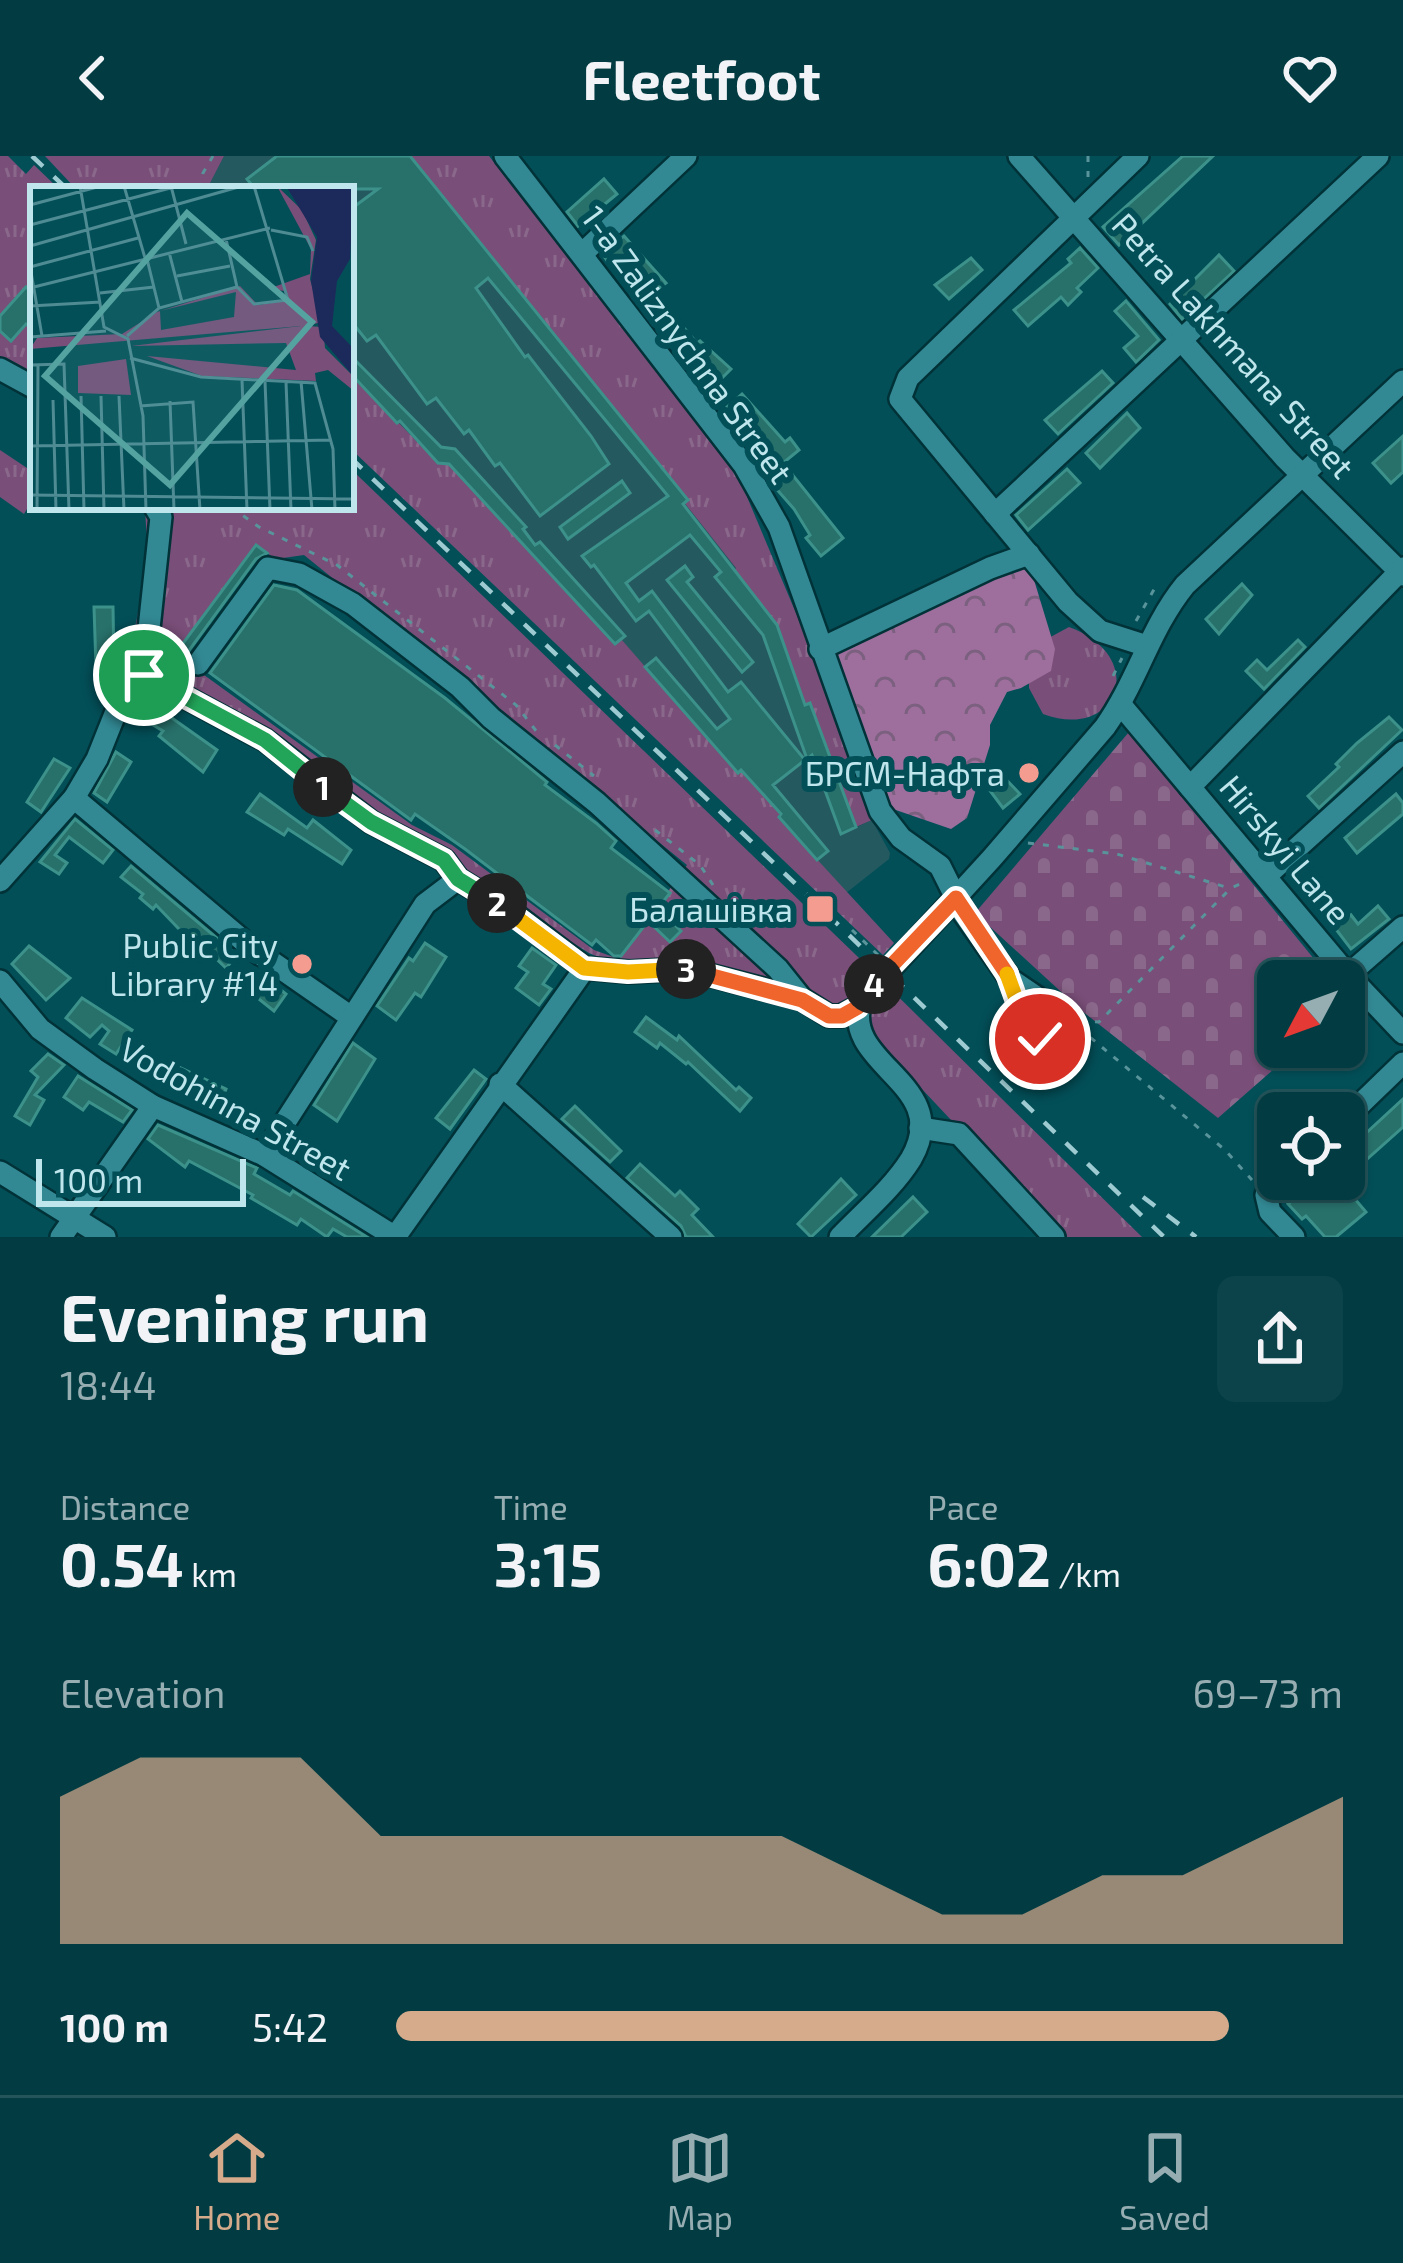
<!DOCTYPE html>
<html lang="en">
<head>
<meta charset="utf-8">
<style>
  :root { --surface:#023b42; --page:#0c4249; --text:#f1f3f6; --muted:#96adb2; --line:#23555b; --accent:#d6ab8b }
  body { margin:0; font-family:"Exo 2",sans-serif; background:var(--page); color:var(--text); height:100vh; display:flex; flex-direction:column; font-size:45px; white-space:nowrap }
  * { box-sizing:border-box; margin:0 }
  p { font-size:39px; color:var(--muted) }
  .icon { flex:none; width:66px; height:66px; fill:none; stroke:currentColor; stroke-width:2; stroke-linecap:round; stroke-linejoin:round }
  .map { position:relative; height:1081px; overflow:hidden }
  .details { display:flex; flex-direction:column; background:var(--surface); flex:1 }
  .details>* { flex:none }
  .needle { width:78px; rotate:229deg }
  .fabs { position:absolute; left:1257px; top:804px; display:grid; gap:24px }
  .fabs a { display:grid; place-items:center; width:108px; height:108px; border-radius:18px; background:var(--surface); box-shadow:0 3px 9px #0004,0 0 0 3px var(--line); font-size:60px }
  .scale { position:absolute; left:36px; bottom:30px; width:210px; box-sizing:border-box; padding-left:12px; border:6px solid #bfe6ec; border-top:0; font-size:33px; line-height:42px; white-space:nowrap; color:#bfe6ec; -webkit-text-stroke:9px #034f58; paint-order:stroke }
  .pin { position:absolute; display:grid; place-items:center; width:102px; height:102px; color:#fff; margin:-51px; border:6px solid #fff; border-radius:50%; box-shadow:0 3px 12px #0007 }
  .km { position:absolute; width:60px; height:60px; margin:-30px; border-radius:50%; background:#222; color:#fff; font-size:33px; line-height:60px; text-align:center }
  .round { display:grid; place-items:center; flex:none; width:126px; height:126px; border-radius:18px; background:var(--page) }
  .headline { display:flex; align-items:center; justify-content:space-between; height:204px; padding:0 60px }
  h1 { font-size:66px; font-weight:700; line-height:90px }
  .stats { display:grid; grid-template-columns:repeat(3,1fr); gap:18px; height:204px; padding:12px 60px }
  .stats div { display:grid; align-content:center }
  .stats b { font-size:60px; font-weight:700 }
  .stats small { font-size:33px; font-weight:400 }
  .stats p { font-size:33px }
  .chart { height:336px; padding:24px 60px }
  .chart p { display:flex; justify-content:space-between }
  .chart svg { width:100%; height:216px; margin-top:12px; fill:var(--accent); opacity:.7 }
  ul { padding:0 60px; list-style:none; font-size:39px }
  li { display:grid; grid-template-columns:192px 144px 1fr; align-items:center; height:90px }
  li i { height:30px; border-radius:15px; background:var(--accent) }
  header { display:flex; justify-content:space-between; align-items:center; height:156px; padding:0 60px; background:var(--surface); font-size:54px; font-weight:700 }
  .dock { display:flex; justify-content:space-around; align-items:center; height:168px; border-top:3px solid var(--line); background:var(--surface); font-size:33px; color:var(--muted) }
  .dock a { display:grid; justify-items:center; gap:6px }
  .dock .selected { color:var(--accent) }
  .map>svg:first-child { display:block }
  .built { fill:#255960 }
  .grass { fill:url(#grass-tufts); fill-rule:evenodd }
  .forest { fill:url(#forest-crowns) }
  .cemetery { fill:url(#cemetery-stones) }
  .building { fill:#28706a; stroke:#3c928a; stroke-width:3 }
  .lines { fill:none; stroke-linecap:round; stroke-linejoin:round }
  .minor-casing { stroke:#013238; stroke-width:26 }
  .path { stroke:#59949b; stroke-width:3; stroke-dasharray:6 9; stroke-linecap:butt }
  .minor { stroke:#328994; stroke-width:21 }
  .rail { stroke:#9dcbd1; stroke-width:4.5; stroke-dasharray:15 15; stroke-linecap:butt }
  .split-1-casing { stroke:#fff; stroke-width:24 }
  .split-2-casing { stroke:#fff; stroke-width:24 }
  .split-3-casing { stroke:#fff; stroke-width:24 }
  .split-4-casing { stroke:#fff; stroke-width:24 }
  .split-5-casing { stroke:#fff; stroke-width:24 }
  .split-6-casing { stroke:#fff; stroke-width:24 }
  .split-1 { stroke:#22a559; stroke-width:15 }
  .split-2 { stroke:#22a559; stroke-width:15 }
  .split-3 { stroke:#f5b400; stroke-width:15 }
  .split-4 { stroke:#f0652b; stroke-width:15 }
  .split-5 { stroke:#f0652b; stroke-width:15 }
  .split-6 { stroke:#f5b400; stroke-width:15 }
  .poi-dot { fill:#f59c91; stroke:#034f58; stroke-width:4.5 }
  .labels { text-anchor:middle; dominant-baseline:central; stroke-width:12; stroke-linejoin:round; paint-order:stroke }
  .street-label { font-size:33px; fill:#bfe6ec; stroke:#034f58 }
  .poi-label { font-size:33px; fill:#bfe6ec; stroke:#034f58; text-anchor:end }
  .inset-road { fill:none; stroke:#4e8b93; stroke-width:3 }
  .view { fill:#55a3a0; fill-opacity:0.15; stroke:#55a3a0; stroke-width:6 }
  .inset-edge { fill:none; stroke:#bfe6ec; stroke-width:6 }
</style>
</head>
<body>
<header><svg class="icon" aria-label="back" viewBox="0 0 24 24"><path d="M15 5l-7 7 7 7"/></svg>Fleetfoot<svg class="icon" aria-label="heart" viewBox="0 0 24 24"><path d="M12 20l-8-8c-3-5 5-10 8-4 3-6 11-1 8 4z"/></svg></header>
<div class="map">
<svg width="1403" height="1081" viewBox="0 0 1403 1081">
  <defs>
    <pattern id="grass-tufts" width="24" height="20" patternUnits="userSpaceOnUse" patternTransform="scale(3)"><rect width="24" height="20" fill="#794e78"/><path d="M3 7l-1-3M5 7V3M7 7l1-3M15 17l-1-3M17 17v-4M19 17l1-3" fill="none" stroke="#8a688b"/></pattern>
    <pattern id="forest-crowns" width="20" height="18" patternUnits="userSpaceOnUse" patternTransform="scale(3)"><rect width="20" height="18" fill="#9e6e9d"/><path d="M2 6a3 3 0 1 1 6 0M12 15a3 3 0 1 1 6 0" fill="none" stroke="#7b607f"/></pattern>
    <pattern id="cemetery-stones" width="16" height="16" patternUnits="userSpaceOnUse" patternTransform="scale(3)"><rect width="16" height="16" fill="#794e78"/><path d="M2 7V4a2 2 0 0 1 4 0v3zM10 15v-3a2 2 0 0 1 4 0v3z" fill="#8a688b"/></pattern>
  </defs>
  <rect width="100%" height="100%" fill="#034f58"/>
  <!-- built -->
  <polygon class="built" points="224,0 410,0 737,413 733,416 805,549 810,547 857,671 872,664 890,697 889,703 846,737 621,484 615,488 449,309 438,307 351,218 351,33 207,33"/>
  <!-- grass -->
  <g class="grass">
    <polygon points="0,0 8,0 26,18 34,9 59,33 33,33 33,240 0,224"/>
    <polygon points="45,0 224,0 207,33 76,33"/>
    <polygon points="410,0 489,0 734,310 817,507 872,664 856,671 811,548 805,549 733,416 736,412"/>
    <polygon points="351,218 438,307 449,308 615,487 621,483 737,616 741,614 781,658 779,662 894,787 883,799 351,293"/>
    <polygon points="0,294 33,316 33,343 24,358 0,341"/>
    <path d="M351 313 857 800 1142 1081H1061L874 882 867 857 846 849 828 852 770 822 677 805 612 807 589 797 363 654 270 579 128 507 148 406 145 351H351ZM256 390 276 403 304 399 687 709 619 803 594 794 452 689 412 669 175 498Z"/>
    <path d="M1069 471C1150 501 1118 586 1043 558L1029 532V503L1045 484Z"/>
  </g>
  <!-- forest -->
  <polygon class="forest" points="1021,410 1031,414 1055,493 1051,515 1021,532 1007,536 990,569 990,589 967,662 951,673 890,652 833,498"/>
  <!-- cemetery -->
  <polygon class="cemetery" points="1129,576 1332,825 1278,825 1278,891 1299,891 1218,962 1082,855 975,757"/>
  <!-- building -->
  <g class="building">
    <polygon points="277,0 410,0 688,344 683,348 777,469 805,549 810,547 856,671 841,678 812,599 807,603 763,479 715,421 721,416 690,379 626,427 639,445 652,435 728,536 741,526 805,604 773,629 828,695 817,704 779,661 781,658 741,614 738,617 645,511 656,502 717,573 730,563 649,455 636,465 594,409 591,411 582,400 668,340 488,122 476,132 525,201 528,199 591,280 609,308 540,360 500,307 495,310 469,274 464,278 436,242 427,248 376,179 367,185 351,165 351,53 378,33 255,33 247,23"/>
    <polygon points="1183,0 1213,0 1119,89 1103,71"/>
    <polygon points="604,23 617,38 578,70 567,56"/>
    <polygon points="624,80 666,127 638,147 603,99"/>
    <polygon points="1080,92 1098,112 1077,132 1081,136 1068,149 1061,141 1028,170 1014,154 1071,107 1068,103"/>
    <polygon points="1219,99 1234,115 1182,163 1170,148"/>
    <polygon points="971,102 982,114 949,143 935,129"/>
    <polygon points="26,131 33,138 33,174 26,168 11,185 0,175 0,160"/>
    <polygon points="1126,145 1159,184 1136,206 1124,192 1138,180 1115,155"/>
    <polygon points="672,158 697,187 700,185 731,213 713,231 691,209 688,211 657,170"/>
    <polygon points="351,200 441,291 455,293 526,371 523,373 535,389 540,386 625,480 615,488 449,308 438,307 400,265 397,267 351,218"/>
    <polygon points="1102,215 1113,227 1058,278 1045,264"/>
    <polygon points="742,238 785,286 790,282 799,294 783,307 843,382 821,400 806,382 810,379 794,353 772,328 760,306 765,302 742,276 747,272 727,251"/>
    <polygon points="1127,257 1140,272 1100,312 1086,297"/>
    <polygon points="1403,280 1403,316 1391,327 1373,307"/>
    <polygon points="1067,313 1080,327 1028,374 1016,359"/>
    <polygon points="622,325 630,337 568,383 560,371"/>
    <polygon points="256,389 267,397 256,403 185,500 178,494"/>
    <polygon points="685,410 693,421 687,426 753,506 742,516 667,424"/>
    <polygon points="1242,428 1252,439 1219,478 1206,463"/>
    <polygon points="274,429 297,434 445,542 547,626 545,629 596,667 616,685 611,692 670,737 658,752 681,775 670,786 648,765 621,800 614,800 596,784 592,789 465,693 415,658 411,664 210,517"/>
    <polygon points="94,451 113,451 114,511 96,511"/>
    <polygon points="1298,484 1305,491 1264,533 1246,515 1257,504 1267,514"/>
    <polygon points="145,543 217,594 203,616 159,580 163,575 135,558"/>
    <polygon points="1389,561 1402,574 1319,652 1308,640 1339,611 1336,608 1357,587"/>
    <polygon points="116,596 131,606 107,646 94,637"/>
    <polygon points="54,603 70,612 41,656 27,646"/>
    <polygon points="996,613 1020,638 1003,652 982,624"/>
    <polygon points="260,638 307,672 313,664 351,694 342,708 288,673 284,679 247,656"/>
    <polygon points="1396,638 1403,647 1403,658 1357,697 1345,682"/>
    <polygon points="75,663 113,694 103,707 69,681 55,699 67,707 59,718 40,706"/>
    <polygon points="131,710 237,799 226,812 206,793 202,797 156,749 153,753 140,742 143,738 121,721"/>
    <polygon points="1378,750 1389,763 1351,793 1335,772 1351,759 1358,768"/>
    <polygon points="425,787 446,801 421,841 415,837 396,864 377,850 409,802 413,805"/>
    <polygon points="29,790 70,822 46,844 12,808"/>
    <polygon points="532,792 556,809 543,828 551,833 539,849 516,832 528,816 519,810"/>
    <polygon points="254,812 286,838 274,855 240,828"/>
    <polygon points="82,842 132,874 116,898 100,888 109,875 102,869 90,881 66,862"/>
    <polygon points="646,861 677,884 679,880 736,934 739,931 751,942 740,955 688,906 686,908 660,887 657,892 635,876"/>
    <polygon points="353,887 375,903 337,965 314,949"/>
    <polygon points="48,898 64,909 35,939 44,944 30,969 15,960 38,921 31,915"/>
    <polygon points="179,911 226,933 216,958 168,931"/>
    <polygon points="474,914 486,923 450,973 436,962"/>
    <polygon points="78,920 132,954 123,966 89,946 83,954 64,941"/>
    <polygon points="1403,943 1403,971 1365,1005 1351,991"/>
    <polygon points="575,950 621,995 610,1006 562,963"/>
    <polygon points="158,969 257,1012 254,1018 290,1039 293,1035 367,1081 347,1081 333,1073 327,1081 301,1063 297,1069 251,1042 253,1039 189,1005 185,1011 148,983"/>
    <polygon points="640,1008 675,1040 680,1035 698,1053 692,1059 713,1081 686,1081 681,1070 627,1022"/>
    <polygon points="841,1023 856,1039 811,1081 798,1068"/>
    <polygon points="1318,1023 1338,1023 1366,1056 1336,1081 1325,1081 1306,1060 1302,1063 1288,1048"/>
    <polygon points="913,1041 927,1056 901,1081 872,1081"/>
  </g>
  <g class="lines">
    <!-- minor casing -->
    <g class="minor-casing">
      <g id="minor">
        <polyline points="505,0 744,309 779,371 880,655 901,682 940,710 964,758 1010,823 1028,876 1040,883 1052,883 1061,868 1060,857 1010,823"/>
        <polyline points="1019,0 1285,302 1403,419"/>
        <polyline points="1138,0 908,222 900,243 1068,446 1100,475 1147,490"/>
        <polyline points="583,97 686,0"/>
        <polyline points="0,213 33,231"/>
        <polyline points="155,351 161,361 144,519 265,584 371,666 444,704 458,723 513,757 585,812 629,816 686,813 802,843 829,860 841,860 858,851"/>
        <polyline points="995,358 1378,0"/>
        <polyline points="820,493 990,412 1029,398"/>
        <polyline points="198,508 268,412 299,418 353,448 460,531 491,562 597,647 778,813 802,843"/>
        <polyline points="1121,549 1348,819 1403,877"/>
        <polyline points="1190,631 1403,412"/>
        <polyline points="74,642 253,793 351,861"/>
        <polyline points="1266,720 1403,596"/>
        <polyline points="0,725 74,642 97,603 123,538 144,519"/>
        <polyline points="1348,819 1403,771"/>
        <polyline points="0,825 40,873 95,913 153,950 264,999 395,1081 585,812"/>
        <polyline points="500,928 671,1081"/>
        <polyline points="1344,964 1403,907"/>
        <polyline points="920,972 959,978 1054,1081"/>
        <polyline points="264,999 425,748 458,723"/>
        <polyline points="0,1016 105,1081"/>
        <polyline points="1282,1023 1266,1039 1270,1056 1294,1081"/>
        <polyline points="61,1081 153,950"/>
        <path d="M840 1081C863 1057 893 1032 911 1003 955 927 840 910 861 845L992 702 1105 571C1137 526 1150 472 1185 429L1403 225"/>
      </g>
    </g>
    <!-- path -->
    <g class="path">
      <polyline points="1088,0 1088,22"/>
      <polyline points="201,33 203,17 213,0"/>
      <polyline points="231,351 259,371 337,409 516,549 537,576"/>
      <polyline points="1136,465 1156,430"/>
      <polyline points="1113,520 1122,502"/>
      <polyline points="555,589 594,620"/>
      <polyline points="655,674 700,709 713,729"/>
      <polyline points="1028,687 1117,698 1229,732"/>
      <polyline points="852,774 878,799"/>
      <polyline points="1080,865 1099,866 1231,732 1247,725"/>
      <polyline points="1079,872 1225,994 1252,1024"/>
    </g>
    <!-- minor -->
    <use href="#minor" class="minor"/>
    <!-- rail -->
    <g class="rail">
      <polyline points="32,0 67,33"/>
      <polyline points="351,302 1164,1081"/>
      <polyline points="1143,1041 1196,1081"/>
    </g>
  </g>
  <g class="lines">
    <!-- split-1 casing -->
    <g class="split-1-casing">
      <polyline id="split-1" points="144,519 265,584 323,631"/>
    </g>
    <!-- split-2 casing -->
    <g class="split-2-casing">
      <polyline id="split-2" points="323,631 371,666 444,704 458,723 497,747"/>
    </g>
    <!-- split-3 casing -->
    <g class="split-3-casing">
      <polyline id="split-3" points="497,747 584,812 628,816 686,813"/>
    </g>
    <!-- split-4 casing -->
    <g class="split-4-casing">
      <polyline id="split-4" points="686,813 802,844 829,860 842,860 858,851 874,828"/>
    </g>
    <!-- split-5 casing -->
    <g class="split-5-casing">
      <polyline id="split-5" points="874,828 956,742 1007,818"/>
    </g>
    <!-- split-6 casing -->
    <g class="split-6-casing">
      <polyline id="split-6" points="1007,818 1028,876 1040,883"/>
    </g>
    <!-- split-1 -->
    <use href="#split-1" class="split-1"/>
    <!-- split-2 -->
    <use href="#split-2" class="split-2"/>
    <!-- split-3 -->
    <use href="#split-3" class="split-3"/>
    <!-- split-4 -->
    <use href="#split-4" class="split-4"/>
    <!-- split-5 -->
    <use href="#split-5" class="split-5"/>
    <!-- split-6 -->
    <use href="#split-6" class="split-6"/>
  </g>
  <!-- markers -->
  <g class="poi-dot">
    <circle cx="1029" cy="617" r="12"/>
    <rect x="805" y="738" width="30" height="30" rx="6"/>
    <circle cx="302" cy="808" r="12"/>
  </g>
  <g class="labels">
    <!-- street labels -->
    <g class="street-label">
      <text transform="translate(688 188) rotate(54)">1-a Zaliznychna Street</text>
      <text transform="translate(1234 189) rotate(48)">Petra Lakhmana Street</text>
      <text transform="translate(1286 693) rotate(50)">Hirskyi Lane</text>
      <text transform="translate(236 952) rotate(29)">Vodohinna Street</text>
    </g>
    <!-- poi labels -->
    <g class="poi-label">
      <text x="1005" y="617">БРСМ-Нафта</text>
      <text x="793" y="753">Балашівка</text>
      <text x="278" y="789">Public City<tspan x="278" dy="38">Library #14</tspan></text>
    </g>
  </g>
  <!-- overview -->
  <g transform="translate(30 30)">
    <rect width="324" height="324" fill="#034f58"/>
    <path d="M247 0 272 24 286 54 280 93 292 136 276 140 293 141 295 162 324 191V205L298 184 285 187 286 195 172 190 117 170 266 184 256 157 101 160 271 140 0 163 7 152 92 148 127 126 210 100 228 119 255 115V105L238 103 280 88 281 63ZM206 106 204 131 131 144 130 125Z" fill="#794e78" fill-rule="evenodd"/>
    <path d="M96 173 101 209 48 207V180Z" fill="#794e78"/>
    <path d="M256 0H324L320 73 307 95 302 140 324 163V191L290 151 281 95 287 51Z" fill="#1b2a5b"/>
    <path class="inset-road" d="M50 0 74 141 98 153 113 230 116 324M94 0 115 72M141 0 156 58M0 19 71 0M0 39 148 0M241 44 277 51 283 65M196 53 207 101M0 60 212 0M139 66 152 116M117 73 129 122M0 80 12 150M0 81 108 52M147 90 200 80M0 102 240 42M70 107 124 101M0 120 71 116M97 150 129 122 207 101 224 118 258 114 224 0M0 151 76 145M100 172 171 191 285 197 303 263 305 324M0 179 34 178 39 324M212 194 217 324M235 195 240 324M271 195 282 324M256 196 261 324M51 210 54 324M71 210 74 324M89 210 94 324M23 214 26 324M140 215 144 324M110 220 163 216 170 324M0 260 301 254M0 309 324 313M7 324 8 178"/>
    <path class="view" d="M157 27 282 136 140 299 15 190Z"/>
    <rect width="324" height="324" class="inset-edge"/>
  </g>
</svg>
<div class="fabs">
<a><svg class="needle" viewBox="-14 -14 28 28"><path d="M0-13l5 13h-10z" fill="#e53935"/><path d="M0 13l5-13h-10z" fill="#96adb2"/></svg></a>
<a><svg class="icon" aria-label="locate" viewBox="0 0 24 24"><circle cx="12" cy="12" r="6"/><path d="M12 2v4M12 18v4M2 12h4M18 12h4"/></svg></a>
</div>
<div class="scale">100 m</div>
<div class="pin" style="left:144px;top:519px;background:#1e9e55"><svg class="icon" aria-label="arrive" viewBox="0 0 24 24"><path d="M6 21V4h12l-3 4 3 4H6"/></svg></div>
<div class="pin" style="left:1040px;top:883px;background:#d93025"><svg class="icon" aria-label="check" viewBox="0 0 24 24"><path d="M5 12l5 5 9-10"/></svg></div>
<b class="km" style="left:323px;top:631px">1</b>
<b class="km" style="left:497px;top:747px">2</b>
<b class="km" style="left:686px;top:813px">3</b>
<b class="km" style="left:874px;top:828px">4</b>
</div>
<section class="details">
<div class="headline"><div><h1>Evening run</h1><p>18:44</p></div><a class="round"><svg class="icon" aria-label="share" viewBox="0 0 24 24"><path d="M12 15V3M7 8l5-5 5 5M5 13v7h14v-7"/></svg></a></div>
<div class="stats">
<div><p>Distance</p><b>0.54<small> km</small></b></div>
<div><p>Time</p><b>3:15</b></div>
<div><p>Pace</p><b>6:02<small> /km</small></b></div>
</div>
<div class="chart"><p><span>Elevation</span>69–73 m</p>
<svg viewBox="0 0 160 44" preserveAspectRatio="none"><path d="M0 44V14L10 6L20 6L30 6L40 22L50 22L60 22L70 22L80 22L90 22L100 30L110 38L120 38L130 30L140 30L150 22L160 14V44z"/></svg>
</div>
<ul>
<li><b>100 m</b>5:42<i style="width:88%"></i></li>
</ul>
</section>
<nav class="dock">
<a class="selected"><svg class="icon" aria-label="home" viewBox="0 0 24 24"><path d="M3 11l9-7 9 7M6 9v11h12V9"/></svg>Home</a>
<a><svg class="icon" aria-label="map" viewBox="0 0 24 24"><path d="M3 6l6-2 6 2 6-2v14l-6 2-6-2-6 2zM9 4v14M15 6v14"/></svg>Map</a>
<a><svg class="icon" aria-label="saved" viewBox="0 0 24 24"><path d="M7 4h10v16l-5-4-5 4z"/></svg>Saved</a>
</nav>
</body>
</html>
